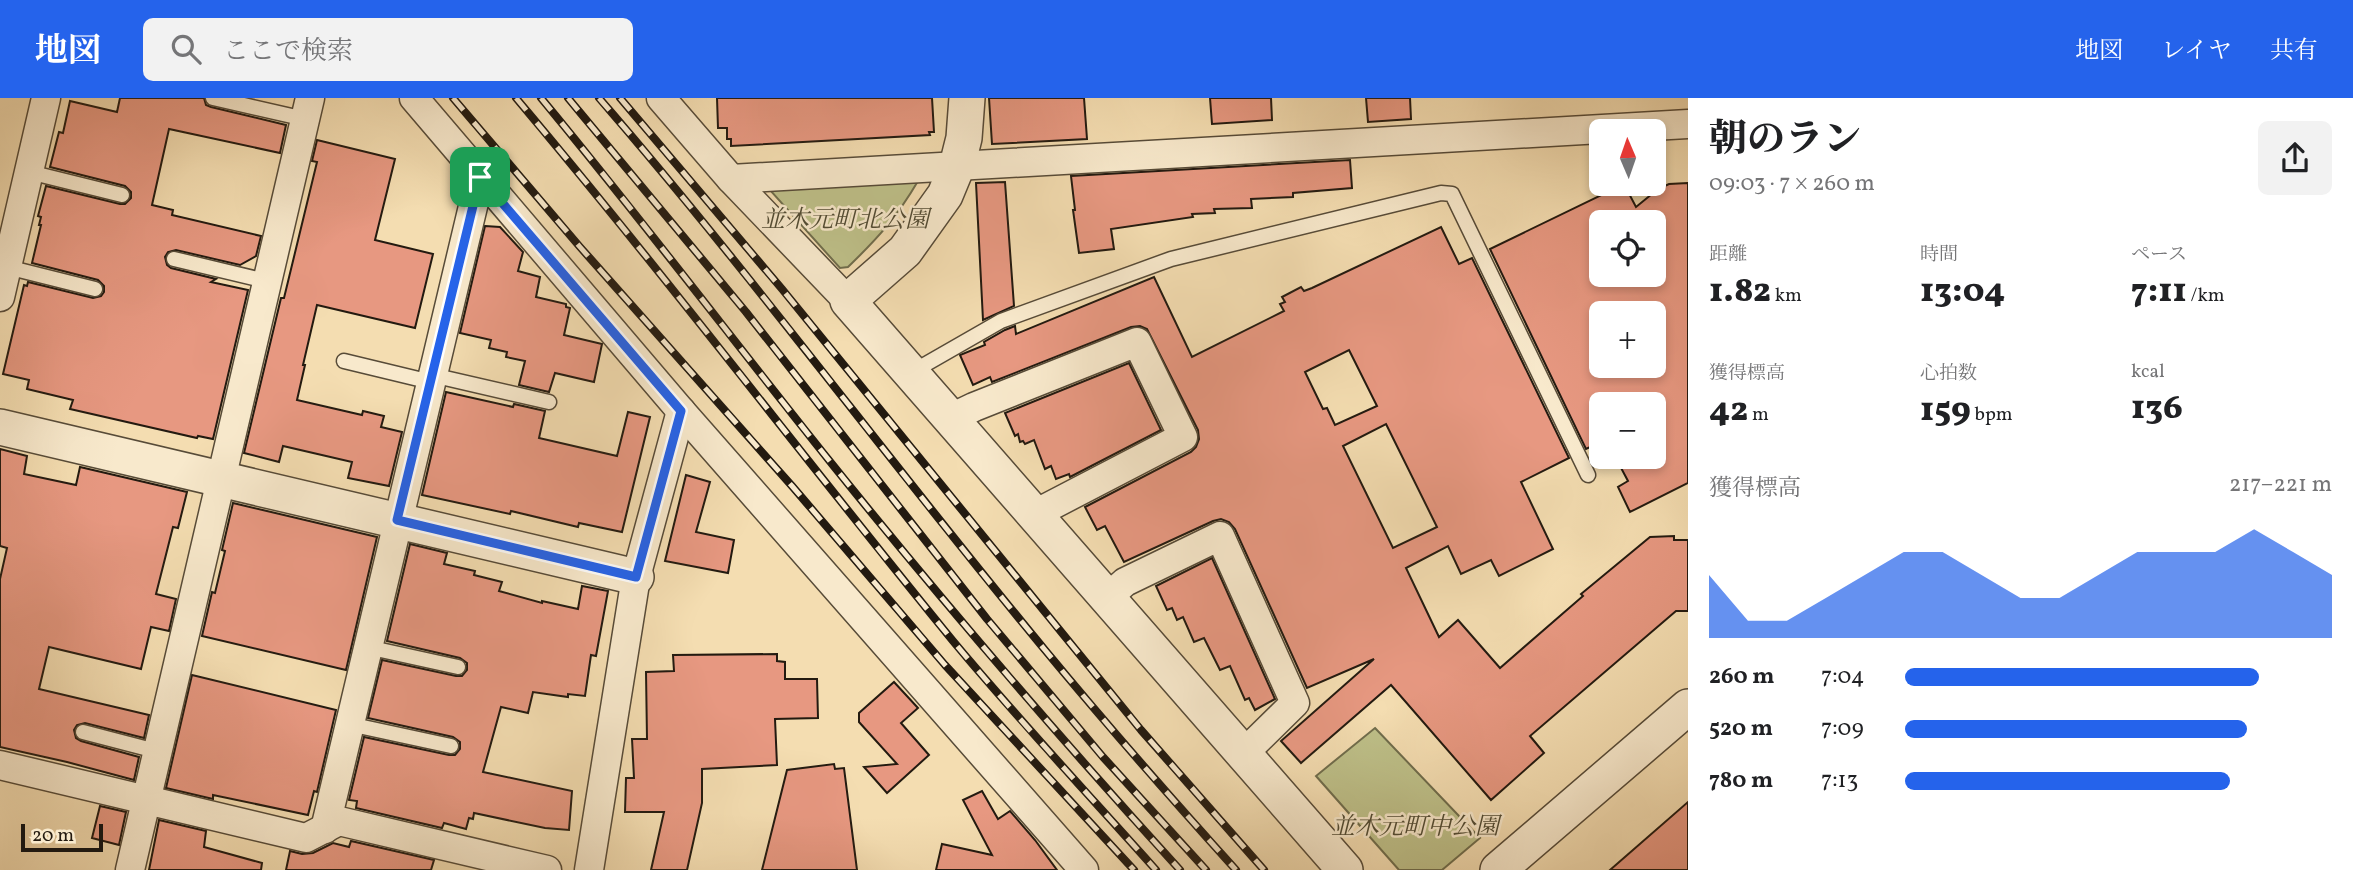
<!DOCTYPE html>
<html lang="ja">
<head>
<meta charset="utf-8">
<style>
  :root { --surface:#fff; --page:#f2f2f2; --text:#202124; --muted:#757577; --accent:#2563eb }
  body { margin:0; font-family:Vollkorn,"Noto Serif JP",serif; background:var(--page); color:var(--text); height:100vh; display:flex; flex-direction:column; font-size:26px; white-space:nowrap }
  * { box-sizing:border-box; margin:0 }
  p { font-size:23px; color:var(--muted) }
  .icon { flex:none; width:38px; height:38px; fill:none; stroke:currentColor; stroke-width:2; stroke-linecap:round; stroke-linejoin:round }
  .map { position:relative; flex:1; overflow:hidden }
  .drawer { display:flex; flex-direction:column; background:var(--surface); width:665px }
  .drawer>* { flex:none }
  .needle { width:46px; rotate:358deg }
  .buttons { position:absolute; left:1589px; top:21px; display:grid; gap:14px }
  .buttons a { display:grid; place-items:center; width:77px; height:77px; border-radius:10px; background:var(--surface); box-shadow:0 4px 10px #0003; font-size:35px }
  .scale { position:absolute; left:21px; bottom:18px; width:82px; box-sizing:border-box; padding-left:7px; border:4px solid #231a10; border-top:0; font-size:19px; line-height:24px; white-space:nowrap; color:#231a10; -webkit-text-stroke:5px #f8e9cc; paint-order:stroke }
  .pin { position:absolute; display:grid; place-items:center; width:60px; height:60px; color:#fff; margin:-30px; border-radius:14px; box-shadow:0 4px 10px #0006 }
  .round { display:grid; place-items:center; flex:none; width:74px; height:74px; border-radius:10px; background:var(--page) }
  .overview { display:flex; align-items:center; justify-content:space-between; height:119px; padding:0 21px }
  h1 { font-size:38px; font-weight:800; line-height:52px }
  .figures { display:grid; grid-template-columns:repeat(3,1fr); gap:10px; height:119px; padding:7px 21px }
  .figures div { display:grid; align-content:center }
  .figures b { font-size:35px; font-weight:800 }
  .figures small { font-size:19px; font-weight:400 }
  .figures p { font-size:19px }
  .chart { height:196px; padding:14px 21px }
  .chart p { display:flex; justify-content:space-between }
  .chart svg { width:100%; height:126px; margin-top:7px; fill:var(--accent); opacity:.7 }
  ul { padding:0 21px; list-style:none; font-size:23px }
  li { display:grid; grid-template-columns:112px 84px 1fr; align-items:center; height:52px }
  li i { height:18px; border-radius:9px; background:var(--accent) }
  header { display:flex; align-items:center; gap:42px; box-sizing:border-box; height:98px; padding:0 35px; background:var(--accent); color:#fff }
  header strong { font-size:33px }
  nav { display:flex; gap:38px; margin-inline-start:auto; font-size:24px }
  .search { width:490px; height:63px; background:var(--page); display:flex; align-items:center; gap:18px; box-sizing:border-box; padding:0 24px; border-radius:10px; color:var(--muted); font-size:26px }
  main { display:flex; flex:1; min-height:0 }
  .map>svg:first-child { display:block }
  .park { fill:#bec089; stroke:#706d4c; stroke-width:2 }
  .building { fill:#e79881; stroke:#231a10; stroke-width:2; fill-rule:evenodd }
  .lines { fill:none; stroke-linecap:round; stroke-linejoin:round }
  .service-casing { stroke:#574b38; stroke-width:17 }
  .minor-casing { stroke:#574b38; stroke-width:31 }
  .tertiary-casing { stroke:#574b38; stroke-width:38 }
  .service { stroke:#f8e9cc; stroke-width:14 }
  .minor { stroke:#f8e9cc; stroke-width:28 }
  .tertiary { stroke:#f8e9cc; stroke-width:35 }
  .rail-casing { stroke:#231a10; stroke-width:8 }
  .rail { stroke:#f8e9cc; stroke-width:5; stroke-dasharray:16; stroke-linecap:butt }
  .route-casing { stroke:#fff; stroke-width:14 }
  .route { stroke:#2563eb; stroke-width:9 }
  .labels { text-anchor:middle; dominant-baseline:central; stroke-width:5; stroke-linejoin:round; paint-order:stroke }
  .park-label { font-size:24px; font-style:italic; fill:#524c34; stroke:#f8e9cc }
</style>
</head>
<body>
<header>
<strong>地図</strong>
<div class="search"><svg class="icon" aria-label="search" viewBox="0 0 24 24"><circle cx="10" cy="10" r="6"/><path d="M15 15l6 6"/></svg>ここで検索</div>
<nav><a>地図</a><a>レイヤ</a><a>共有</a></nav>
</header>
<main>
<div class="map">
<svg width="1688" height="772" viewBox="0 0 1688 772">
  <rect width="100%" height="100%" fill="#f4ddb1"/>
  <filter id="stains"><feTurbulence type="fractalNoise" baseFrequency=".00286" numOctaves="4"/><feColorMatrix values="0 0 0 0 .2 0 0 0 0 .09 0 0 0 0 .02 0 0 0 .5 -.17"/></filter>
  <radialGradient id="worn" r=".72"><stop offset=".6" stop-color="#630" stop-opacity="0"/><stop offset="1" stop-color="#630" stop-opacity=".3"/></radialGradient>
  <!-- park -->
  <g class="park">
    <path d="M918 83C897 119 878 140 848 169L840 170 769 91Z"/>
    <polygon points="1375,630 1480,740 1442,772 1399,772 1316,678"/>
  </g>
  <!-- building -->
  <g class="building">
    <polygon points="120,0 204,0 206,7 211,9 286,27 280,55 169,31 152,107 173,112 172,117 261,138 256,158 240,167 176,152 168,154 165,159 167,167 171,170 216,181 211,184 248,192 213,341 198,338 197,340 70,311 73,302 27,291 29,282 3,276 24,187 27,188 28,184 93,200 101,198 104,194 104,188 98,182 32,165 41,127 39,127 41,119 38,118 46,88 120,106 125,106 131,100 131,94 125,88 50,69 59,34 63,35 70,3 117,14"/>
    <polygon points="717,0 932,0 934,34 929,34 930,37 731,48 731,41 727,41 727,30 718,30"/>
    <polygon points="989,0 1084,0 1087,41 992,46"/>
    <polygon points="1210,0 1271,0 1272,22 1212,26"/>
    <polygon points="1366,0 1410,0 1411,21 1368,24"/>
    <polygon points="317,42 395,61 375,142 433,156 415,230 317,207 303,267 305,267 297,302 362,317 363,313 384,318 381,329 402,334 389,388 348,380 352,364 283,348 279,364 244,355 281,200 284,200 317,64 312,63"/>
    <polygon points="1350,62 1352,90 1293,95 1293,99 1251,101 1252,110 1214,111 1215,115 1192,116 1193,119 1111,131 1114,151 1079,155 1073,112 1075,112 1071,78"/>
    <polygon points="1005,84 1014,208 983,222 976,85"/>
    <path d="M1688 85V385L1630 414 1618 389 1628 383 1620 368 1639 359H1654V306H1601V344L1586 351 1490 151 1624 86 1636 109 1658 91 1669 86ZM1601 124H1654V177H1601ZM1601 215H1654V268H1601Z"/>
    <polygon points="485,128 500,129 523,154 518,173 540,179 536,199 566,206 566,209 570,210 564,237 602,246 594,284 555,275 549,294 519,287 525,263 506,259 507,254 489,250 491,242 460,235"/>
    <path d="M1441 129 1459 166 1472 160 1569 360 1521 384 1553 451 1499 478 1491 462 1461 476 1448 448 1406 470 1439 539 1458 522 1500 570 1583 498 1581 496 1650 439 1674 438V442H1688V513H1676L1530 638 1544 655 1491 702 1391 587 1301 665 1281 643 1374 561 1307 590 1235 431 1229 424 1221 421 1213 423 1124 464 1105 428 1097 432 1085 409 1191 354 1196 349 1199 341 1198 332 1147 231 1140 228 1131 229 992 284 990 279 973 287 960 257 985 247 984 244 1005 232 1015 228 1016 236 1154 179 1192 259 1284 213 1280 206 1285 204 1282 199 1301 189 1304 193 1312 190ZM1349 252 1377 308 1335 327 1327 310 1323 311 1305 274ZM1386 326 1437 429 1393 450 1343 348Z"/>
    <polygon points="1129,265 1161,332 1070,379 1069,376 1056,381 1051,368 1045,371 1034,342 1025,346 1023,343 1020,344 1018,336 1015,338 1005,315"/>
    <polygon points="446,294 513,309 514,306 545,313 539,340 617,358 628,314 650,319 622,434 579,425 578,429 511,413 510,416 422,397"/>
    <polygon points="0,351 27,358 24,376 76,387 80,369 187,394 178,430 173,429 156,496 176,501 169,533 151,529 141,571 49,549 39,591 149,617 144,640 85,625 77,627 74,632 76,640 81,643 139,659 134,682 67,664 0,649 0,481 7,450 0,448"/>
    <polygon points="686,377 710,384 696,434 734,442 728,475 665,463"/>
    <polygon points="233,405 377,439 346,572 202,538 212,494 215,495 225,453 222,452"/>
    <polygon points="410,446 447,455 444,466 475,473 474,477 502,484 499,493 542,505 542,503 578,511 582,488 608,493 596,558 591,557 585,598 568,596 568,599 533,594 528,615 501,609 483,674 572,693 569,732 545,730 474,715 473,721 469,720 466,731 444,725 442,730 356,710 357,703 349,702 364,639 449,657 455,657 460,651 460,644 453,639 368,620 382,562 456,578 462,578 467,572 467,565 460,560 387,543"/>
    <polygon points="1212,460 1275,601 1255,612 1249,600 1245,602 1230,568 1220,572 1204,540 1194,544 1183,519 1177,522 1172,510 1167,512 1156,488"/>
    <polygon points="777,556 777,563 785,564 785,581 817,581 818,620 775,621 777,667 702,671 702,705 687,772 651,772 664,714 625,714 626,680 634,680 632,641 647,641 646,574 674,573 673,557"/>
    <polygon points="192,577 336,612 317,694 314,693 308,717 213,697 213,701 166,690"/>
    <polygon points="894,584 918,610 901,625 929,657 887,695 864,669 897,666 859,624 859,615"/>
    <polygon points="834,666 835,671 844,670 857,772 762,772 787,672"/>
    <polygon points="982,693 998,721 1010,713 1035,742 1057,772 936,772 942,746 992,757 963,702"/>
    <polygon points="1688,704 1688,772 1610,772"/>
    <polygon points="100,708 126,714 119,747 92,740"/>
    <polygon points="159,722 206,733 204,749 262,765 261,772 149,772"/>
    <polygon points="351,743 434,762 431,772 286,772 290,753 302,756 313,755 333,745 349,749"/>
  </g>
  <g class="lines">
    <!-- service casing -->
    <g class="service-casing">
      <g id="service">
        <polyline points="213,0 305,21"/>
        <polyline points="29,74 122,97"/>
        <polyline points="174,161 266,183"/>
        <polyline points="7,169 95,191"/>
        <polyline points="344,263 431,284"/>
        <polyline points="912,274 1001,223 1171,161 1441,95 1452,96 1588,377"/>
        <polyline points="432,277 549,304"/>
        <polyline points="367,549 458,569"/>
        <polyline points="349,626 451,648"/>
        <polyline points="83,634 156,653"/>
      </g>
    </g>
    <!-- minor casing -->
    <g class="minor-casing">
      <g id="minor">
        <polyline points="414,0 681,313 1084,772"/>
        <polyline points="661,0 731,81 848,203"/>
        <polyline points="731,81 1688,26"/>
        <polyline points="0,199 46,0"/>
        <polyline points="951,320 974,309 1137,244 1183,339 1035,416"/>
        <polyline points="1107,500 1125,484 1220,438 1295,605 1243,656"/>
        <polyline points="0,667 306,740 339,723 547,772"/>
        <polyline points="325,731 480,79"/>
        <polyline points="130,772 310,0"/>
        <polyline points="589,772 636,479 681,313"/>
      </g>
    </g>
    <!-- tertiary casing -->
    <g class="tertiary-casing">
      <g id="tertiary">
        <polyline points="967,0 964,40 957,68 945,97 905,153 848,203 1345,772"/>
        <polyline points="0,329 636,479"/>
        <polyline points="1498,772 1688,609"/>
      </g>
    </g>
    <!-- service -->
    <use href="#service" class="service"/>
    <!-- minor -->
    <use href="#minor" class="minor"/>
    <!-- tertiary -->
    <use href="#tertiary" class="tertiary"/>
    <!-- rail casing -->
    <g class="rail-casing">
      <g id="rail">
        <polyline points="453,0 580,149 792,388 945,567 1134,772"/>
        <path d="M516 0C666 178 806 363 953 543 1018 621 1088 696 1156 772"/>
        <path d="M541 0C639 118 732 241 828 361 941 502 1059 639 1180 772"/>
        <polyline points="568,0 746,214 987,521 1103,659 1206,772"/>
        <path d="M599 0C754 179 894 370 1045 552 1107 627 1171 700 1236 772"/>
        <polyline points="620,0 782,191 1141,632 1264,772"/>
      </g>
    </g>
    <!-- rail -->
    <use href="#rail" class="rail"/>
  </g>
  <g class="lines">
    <!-- route casing -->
    <g class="route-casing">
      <polygon id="route" points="480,79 681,313 636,479 397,422"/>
    </g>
    <!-- route -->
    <use href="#route" class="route"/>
  </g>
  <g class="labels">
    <!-- park labels -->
    <g class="park-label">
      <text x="845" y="123">並木元町北公園</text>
      <text x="1415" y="730">並木元町中公園</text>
    </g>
  </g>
  <rect width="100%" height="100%" filter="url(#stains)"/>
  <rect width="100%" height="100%" fill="url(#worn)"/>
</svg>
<div class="buttons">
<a><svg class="needle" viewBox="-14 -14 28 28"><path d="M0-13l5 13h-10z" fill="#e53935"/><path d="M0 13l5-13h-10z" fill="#757577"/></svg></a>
<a><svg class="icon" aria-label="locate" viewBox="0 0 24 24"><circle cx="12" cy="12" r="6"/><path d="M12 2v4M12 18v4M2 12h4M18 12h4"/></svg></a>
<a>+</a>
<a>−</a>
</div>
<div class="scale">20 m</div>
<div class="pin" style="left:480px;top:79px;background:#1e9e55"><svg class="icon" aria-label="arrive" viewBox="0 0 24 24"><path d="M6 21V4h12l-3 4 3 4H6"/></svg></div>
</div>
<section class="drawer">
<div class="overview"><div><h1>朝のラン</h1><p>09:03 · 7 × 260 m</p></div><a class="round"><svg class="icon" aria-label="share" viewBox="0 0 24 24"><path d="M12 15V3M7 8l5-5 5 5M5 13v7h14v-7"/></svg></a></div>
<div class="figures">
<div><p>距離</p><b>1.82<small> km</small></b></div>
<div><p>時間</p><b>13:04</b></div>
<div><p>ペース</p><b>7:11<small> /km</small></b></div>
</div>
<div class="figures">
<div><p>獲得標高</p><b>42<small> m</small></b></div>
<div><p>心拍数</p><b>159<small> bpm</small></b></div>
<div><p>kcal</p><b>136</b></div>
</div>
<div class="chart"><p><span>獲得標高</span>217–221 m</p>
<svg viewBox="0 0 160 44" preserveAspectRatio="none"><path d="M0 44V22L10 38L20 38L30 30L40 22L50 14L60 14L70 22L80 30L90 30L100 22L110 14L120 14L130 14L140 6L150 14L160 22V44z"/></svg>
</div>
<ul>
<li><b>260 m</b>7:04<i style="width:83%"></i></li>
<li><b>520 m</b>7:09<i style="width:80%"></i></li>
<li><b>780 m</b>7:13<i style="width:76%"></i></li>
</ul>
</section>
</main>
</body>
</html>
